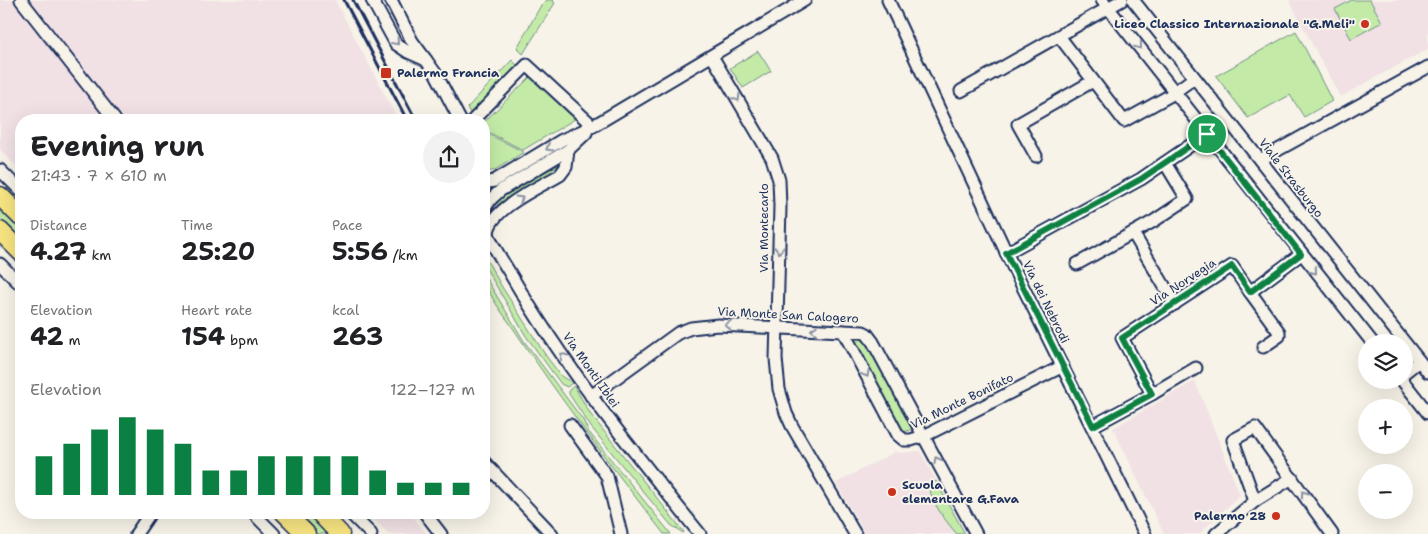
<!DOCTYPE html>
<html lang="en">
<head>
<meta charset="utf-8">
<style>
  :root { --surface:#fff; --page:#f2f2f2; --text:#202124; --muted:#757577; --accent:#0b8043 }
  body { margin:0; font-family:"Shantell Sans",sans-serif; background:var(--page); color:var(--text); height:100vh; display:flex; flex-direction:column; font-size:19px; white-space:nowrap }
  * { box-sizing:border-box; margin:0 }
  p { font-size:16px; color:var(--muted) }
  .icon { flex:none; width:28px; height:28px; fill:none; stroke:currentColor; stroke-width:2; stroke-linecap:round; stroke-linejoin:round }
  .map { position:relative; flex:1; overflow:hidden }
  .details { position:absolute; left:15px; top:114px; width:475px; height:405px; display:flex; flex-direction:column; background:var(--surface); border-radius:20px; box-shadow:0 5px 20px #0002 }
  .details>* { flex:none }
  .controls { position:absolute; left:1358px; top:334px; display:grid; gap:10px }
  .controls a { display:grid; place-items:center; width:55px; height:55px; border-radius:50%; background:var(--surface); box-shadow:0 5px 20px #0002; font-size:25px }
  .pin { position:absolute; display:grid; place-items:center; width:42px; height:42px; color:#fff; margin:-21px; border:2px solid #fff; border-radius:50%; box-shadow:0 1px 5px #0007 }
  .round { display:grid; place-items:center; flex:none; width:52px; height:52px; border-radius:26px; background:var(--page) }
  .head { display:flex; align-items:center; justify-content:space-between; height:85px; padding:0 15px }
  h1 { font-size:28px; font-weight:700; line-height:38px }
  .figures { display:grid; grid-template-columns:repeat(3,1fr); gap:8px; height:85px; padding:5px 15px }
  .figures div { display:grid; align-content:center }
  .figures b { font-size:25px; font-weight:700 }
  .figures small { font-size:14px; font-weight:400 }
  .figures p { font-size:14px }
  .chart { height:140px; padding:10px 15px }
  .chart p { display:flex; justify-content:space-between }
  .chart svg { width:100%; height:90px; margin-top:5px; stroke:var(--accent); stroke-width:6 }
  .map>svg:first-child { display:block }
  .built { fill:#f1e1e5 }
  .green { fill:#c3eba7; stroke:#6f8d82 }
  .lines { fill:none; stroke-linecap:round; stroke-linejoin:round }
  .minor-casing { stroke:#1b2f5e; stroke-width:15 }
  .highway-casing { stroke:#1b2f5e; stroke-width:21 }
  .minor { stroke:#f7f3e8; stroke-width:11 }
  .highway { stroke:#f6e381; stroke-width:18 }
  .rail { stroke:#1b2f5e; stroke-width:3 }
  .oneway { stroke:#8991a3 }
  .route-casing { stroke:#fff; stroke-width:10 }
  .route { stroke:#0b8043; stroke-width:6 }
  .poi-dot { fill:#c8321e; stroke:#f7f3e8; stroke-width:2 }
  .labels { text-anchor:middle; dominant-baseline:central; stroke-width:4; stroke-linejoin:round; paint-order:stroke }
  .poi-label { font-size:12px; font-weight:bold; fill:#1b2f5e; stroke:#f7f3e8; text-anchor:end }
  .street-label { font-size:12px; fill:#1b2f5e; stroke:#f7f3e8 }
</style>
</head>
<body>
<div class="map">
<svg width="1428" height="534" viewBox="0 0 1428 534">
  <rect width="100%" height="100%" fill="#f7f3e8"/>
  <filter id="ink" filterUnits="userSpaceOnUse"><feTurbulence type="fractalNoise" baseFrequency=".02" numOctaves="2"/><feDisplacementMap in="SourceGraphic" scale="10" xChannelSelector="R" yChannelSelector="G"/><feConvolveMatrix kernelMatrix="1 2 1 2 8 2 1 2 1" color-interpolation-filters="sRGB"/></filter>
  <g filter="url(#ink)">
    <!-- built -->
    <g class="built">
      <polygon points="0,0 335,0 398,120 21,120 21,171 0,150"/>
      <polygon points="1289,0 1428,0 1428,49 1340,97"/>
      <polygon points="1195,381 1240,495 1199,534 1164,534 1113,428"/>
      <polygon points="920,451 965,534 865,534 836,483 895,452 902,453"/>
      <polygon points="367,513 410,513 427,534 389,534"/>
    </g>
    <!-- green -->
    <g class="green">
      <polygon points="547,0 552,0 555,3 523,54 517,48 540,7"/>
      <polygon points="1352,0 1370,0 1382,22 1351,39 1335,9"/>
      <polygon points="1296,31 1332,101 1304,117 1290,95 1248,118 1216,76"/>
      <polygon points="758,51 771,71 743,88 730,68"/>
      <polygon points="512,60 518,66 472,116 467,108"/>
      <polygon points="530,77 575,119 523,150 484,130 484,122"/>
      <polygon points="484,132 524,152 495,170 484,173"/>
      <polygon points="562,163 559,170 500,207 497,203 503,195"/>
      <polygon points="0,207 21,228 21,244 0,223"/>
      <polygon points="484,257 485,257 502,287 546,356 562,377 572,382 572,383 567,387 561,384 526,336 484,265"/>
      <path d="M484 275 524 341 583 420 588 431 671 534H664C611 466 560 399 513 328 504 315 484 290 484 275Z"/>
      <polygon points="852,339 866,340 915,428 902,433"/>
      <polygon points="574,386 591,415 684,532 683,533 671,525 646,495 591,427 569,394 569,390"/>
      <path d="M936 481 965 534H957C948 524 928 499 930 485Z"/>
      <polygon points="293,513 306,513 328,534 315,534"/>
    </g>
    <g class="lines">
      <!-- minor casing -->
      <g class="minor-casing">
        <g id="minor">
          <polyline points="21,0 115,120"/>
          <polyline points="372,0 396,44 408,52 426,60 412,41 391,0"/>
          <polyline points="888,0 1014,269 1145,534"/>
          <polyline points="1102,0 1372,342"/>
          <polyline points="1133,0 1428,372"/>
          <polyline points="1059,36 1124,121 1169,96 1194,78"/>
          <polyline points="712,56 772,158 779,180 780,206 776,359 779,389 786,413 792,426 855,534"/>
          <polyline points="426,60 436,74 460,120"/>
          <polyline points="961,91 1122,0"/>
          <polyline points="473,120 527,65 593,126"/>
          <polyline points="1036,156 1018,124 1093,81"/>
          <polyline points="1260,160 1428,67"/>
          <polyline points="0,170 21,191"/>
          <polyline points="484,183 494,181 562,140 593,126 805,0"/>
          <polyline points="487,205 491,199 501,190 568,150 586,133"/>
          <path d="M485 209C481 232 500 256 511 275 565 368 633 451 700 534"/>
          <path d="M488 233C490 209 541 186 560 175L566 167 568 150"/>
          <polyline points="1133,233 1175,304"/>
          <polyline points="1006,253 1141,179 1207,134"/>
          <polyline points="0,264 21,285"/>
          <polyline points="1077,264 1154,221 1187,199 1165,163"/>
          <polyline points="1250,292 1279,332 1279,336 1263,347"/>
          <polyline points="843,331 898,435 904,440 911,440 924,436 1063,366"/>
          <polyline points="1404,373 1419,361"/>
          <polyline points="1402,380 1428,413"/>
          <polyline points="1152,394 1122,338 1232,266 1250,292 1301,254"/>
          <polyline points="591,396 678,333 691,328 718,325 863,332 867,334 873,342 976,534"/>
          <polyline points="570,425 607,476 621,534"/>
          <polyline points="1093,426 1152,394 1196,368"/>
          <polyline points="484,462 552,534"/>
          <polyline points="1255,501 1292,478"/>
          <polyline points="252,512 274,534"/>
          <polyline points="349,512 371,534"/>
          <polyline points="424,512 441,534"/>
          <polyline points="136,534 151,512"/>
          <polyline points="1216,534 1255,501 1233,440 1255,428 1332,534"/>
        </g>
      </g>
      <!-- highway casing -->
      <g class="highway-casing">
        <g id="highway">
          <polyline points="0,196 21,217"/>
          <polyline points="0,231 21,252"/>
          <polyline points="284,512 306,534"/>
          <polyline points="319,512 340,534"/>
        </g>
      </g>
      <!-- minor -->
      <use href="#minor" class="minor"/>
      <!-- highway -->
      <use href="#highway" class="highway"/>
      <!-- rail -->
      <g class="rail">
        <polyline points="344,0 407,120"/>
        <polyline points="353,0 416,120"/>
      </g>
    </g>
    <!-- one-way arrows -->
    <defs><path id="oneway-chevron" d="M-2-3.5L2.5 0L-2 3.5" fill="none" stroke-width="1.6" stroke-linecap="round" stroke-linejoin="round" transform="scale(1.25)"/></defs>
    <g class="oneway">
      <use href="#oneway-chevron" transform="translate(396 42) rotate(48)"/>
      <use href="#oneway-chevron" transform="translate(1139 46) rotate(52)"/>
      <use href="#oneway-chevron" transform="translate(737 98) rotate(59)"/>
      <use href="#oneway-chevron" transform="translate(549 148) rotate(149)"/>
      <use href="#oneway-chevron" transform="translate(520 199) rotate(-31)"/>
      <use href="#oneway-chevron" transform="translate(779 250) rotate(92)"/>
      <use href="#oneway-chevron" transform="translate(1314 271) rotate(51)"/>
      <use href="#oneway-chevron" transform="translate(728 325) rotate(-177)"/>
      <use href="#oneway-chevron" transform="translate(814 330) rotate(-177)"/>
      <use href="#oneway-chevron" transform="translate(563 356) rotate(-125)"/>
      <use href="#oneway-chevron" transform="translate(866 374) rotate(62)"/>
      <use href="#oneway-chevron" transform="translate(937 460) rotate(-118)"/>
      <use href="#oneway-chevron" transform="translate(1304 494) rotate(-126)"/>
    </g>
  </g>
  <g class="lines" filter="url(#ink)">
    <!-- route casing -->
    <g class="route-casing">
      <polygon id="route" points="1207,134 1301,254 1250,292 1232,266 1122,338 1152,394 1093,426 1006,253 1141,179"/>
    </g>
    <!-- route -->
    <use href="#route" class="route"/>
  </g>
  <!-- markers -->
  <g class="poi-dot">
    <circle cx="1365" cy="24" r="5"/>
    <rect x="380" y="67" width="12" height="12" rx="2.5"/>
    <circle cx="892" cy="492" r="5"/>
    <circle cx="1276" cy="516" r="5"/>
  </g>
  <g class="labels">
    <!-- poi labels -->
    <g class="poi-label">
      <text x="1355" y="24">Liceo Classico Internazionale "G.Meli"</text>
      <text x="397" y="73" text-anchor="start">Palermo Francia</text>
      <text x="902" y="485" text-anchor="start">Scuola<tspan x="902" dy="14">elementare G.Fava</tspan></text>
      <text x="1266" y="516">Palermo 28</text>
    </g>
    <!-- street labels -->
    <g class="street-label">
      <text transform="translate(1291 178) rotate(52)">Viale Strasburgo</text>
      <text transform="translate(764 228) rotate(-90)">Via Montecarlo</text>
      <text transform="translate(1183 282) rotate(-33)">Via Norvegia</text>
      <text transform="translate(1046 302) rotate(64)">Via dei Nebrodi</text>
      <text transform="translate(788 315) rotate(3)">Via Monte San Calogero</text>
      <text transform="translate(591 370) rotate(55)">Via Monti Iblei</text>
      <text transform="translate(962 401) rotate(-26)">Via Monte Bonifato</text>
    </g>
  </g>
</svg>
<div class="controls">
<a><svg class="icon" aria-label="layers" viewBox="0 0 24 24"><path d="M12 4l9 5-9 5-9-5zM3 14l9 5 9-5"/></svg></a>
<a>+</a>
<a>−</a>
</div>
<div class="pin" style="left:1207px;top:134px;background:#1e9e55"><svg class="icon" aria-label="arrive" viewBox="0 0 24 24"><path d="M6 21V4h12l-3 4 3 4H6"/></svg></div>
<section class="details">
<div class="head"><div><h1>Evening run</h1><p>21:43 · 7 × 610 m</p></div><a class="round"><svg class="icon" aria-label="share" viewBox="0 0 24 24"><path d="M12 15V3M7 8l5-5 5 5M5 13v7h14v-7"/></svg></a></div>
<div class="figures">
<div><p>Distance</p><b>4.27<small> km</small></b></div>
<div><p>Time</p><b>25:20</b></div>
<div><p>Pace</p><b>5:56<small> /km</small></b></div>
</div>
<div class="figures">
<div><p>Elevation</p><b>42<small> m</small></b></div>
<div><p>Heart rate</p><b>154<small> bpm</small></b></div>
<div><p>kcal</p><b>263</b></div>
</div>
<div class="chart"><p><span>Elevation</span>122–127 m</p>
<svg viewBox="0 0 160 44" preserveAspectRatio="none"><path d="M5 44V25M15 44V19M25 44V12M35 44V6M45 44V12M55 44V19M65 44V32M75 44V32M85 44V25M95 44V25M105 44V25M115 44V25M125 44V32M135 44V38M145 44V38M155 44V38"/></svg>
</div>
</section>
</div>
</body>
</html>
